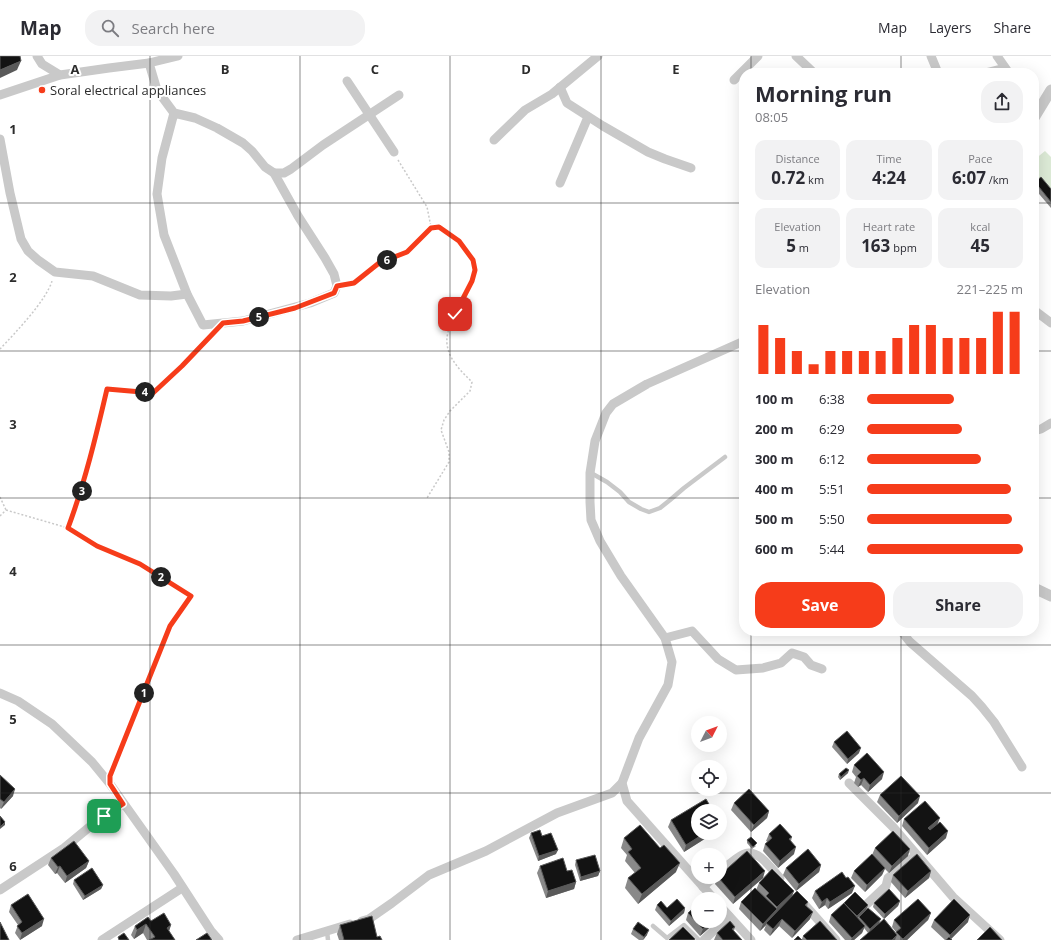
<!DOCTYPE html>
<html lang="en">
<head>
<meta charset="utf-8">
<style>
  :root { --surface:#fff; --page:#f2f2f3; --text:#2b2b33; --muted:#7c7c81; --line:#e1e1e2; --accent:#f63c1a }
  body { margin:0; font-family:"Open Sans",sans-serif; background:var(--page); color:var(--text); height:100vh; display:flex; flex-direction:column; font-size:15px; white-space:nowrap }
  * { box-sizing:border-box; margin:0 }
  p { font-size:13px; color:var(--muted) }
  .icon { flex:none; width:22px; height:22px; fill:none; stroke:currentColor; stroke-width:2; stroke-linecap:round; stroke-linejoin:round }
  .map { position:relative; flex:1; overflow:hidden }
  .sheet { position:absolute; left:739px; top:12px; width:300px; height:568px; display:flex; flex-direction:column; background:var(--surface); border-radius:16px; box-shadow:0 4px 16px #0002 }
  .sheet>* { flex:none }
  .needle { width:26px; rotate:48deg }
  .tools { position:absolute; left:691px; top:660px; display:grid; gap:8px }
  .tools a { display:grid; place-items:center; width:36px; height:36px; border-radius:50%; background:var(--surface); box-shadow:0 4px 16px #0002; font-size:20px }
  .pin { position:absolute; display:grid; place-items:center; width:34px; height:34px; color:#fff; margin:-17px; border-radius:8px; box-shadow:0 2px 6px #0006 }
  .km { position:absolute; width:20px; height:20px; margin:-10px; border-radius:50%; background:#222; color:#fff; font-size:11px; line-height:20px; text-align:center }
  .round { display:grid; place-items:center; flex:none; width:42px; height:42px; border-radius:16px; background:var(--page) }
  .head { display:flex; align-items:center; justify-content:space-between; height:68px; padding:0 16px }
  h1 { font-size:22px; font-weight:700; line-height:30px }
  .stats { display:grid; grid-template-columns:repeat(3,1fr); gap:6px; height:68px; padding:4px 16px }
  .stats div { display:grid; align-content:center; border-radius:10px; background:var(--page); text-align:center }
  .stats b { font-size:17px; font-weight:700 }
  .stats small { font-size:11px; font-weight:400 }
  .stats p { font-size:11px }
  .chart { height:112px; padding:8px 16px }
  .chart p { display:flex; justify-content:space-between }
  .chart svg { width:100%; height:72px; margin-top:4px; stroke:var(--accent); stroke-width:6 }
  .primary-button { display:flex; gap:8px; margin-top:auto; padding:8px 16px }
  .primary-button a { flex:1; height:46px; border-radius:16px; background:var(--accent); color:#fff; font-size:16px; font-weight:700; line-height:46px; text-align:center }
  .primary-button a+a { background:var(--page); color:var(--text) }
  ul { padding:0 16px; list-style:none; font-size:13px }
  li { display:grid; grid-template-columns:64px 48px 1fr; align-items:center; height:30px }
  li i { height:10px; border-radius:5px; background:var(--accent) }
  header { display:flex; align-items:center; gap:24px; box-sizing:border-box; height:56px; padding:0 20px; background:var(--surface); border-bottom:1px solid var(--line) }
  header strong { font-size:19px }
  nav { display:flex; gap:22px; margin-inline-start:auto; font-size:14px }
  .search { width:280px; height:36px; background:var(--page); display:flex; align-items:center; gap:10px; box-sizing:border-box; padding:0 14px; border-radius:16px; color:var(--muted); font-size:15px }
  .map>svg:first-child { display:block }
  .green { fill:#ddebd7 }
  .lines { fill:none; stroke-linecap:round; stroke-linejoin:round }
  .path { stroke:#c9c9c9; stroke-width:1.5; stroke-dasharray:2 2; stroke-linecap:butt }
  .service { stroke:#c9c9c9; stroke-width:4.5 }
  .minor { stroke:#c9c9c9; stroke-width:9 }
  .tertiary { stroke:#c9c9c9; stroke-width:11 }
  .wall { fill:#898989 }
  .shaded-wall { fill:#5a5a5a }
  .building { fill:#131313; stroke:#5a5a5a }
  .route-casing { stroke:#fff; stroke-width:8 }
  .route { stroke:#f63c1a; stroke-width:5 }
  .grid { fill:none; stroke:#2c2c2c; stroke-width:1; stroke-opacity:0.55 }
  .poi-dot { fill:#f63c1a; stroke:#fff; stroke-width:1.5 }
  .labels { text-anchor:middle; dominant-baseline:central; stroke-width:4; stroke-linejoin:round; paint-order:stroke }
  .poi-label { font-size:13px; fill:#2c2c2c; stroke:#fff; text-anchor:start }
  .grid-label { font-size:13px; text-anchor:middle; font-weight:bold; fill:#2c2c2c; stroke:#fff; stroke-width:4; stroke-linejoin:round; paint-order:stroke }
</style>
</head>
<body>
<header>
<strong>Map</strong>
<div class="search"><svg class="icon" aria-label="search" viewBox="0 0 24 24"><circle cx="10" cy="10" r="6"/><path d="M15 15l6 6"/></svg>Search here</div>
<nav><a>Map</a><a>Layers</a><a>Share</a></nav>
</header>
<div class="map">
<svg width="1051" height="884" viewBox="0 0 1051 884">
  <rect width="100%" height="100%" fill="#fff"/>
  <!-- green -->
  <polygon class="green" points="1045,95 1051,101 1051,137 1034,116 1034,104"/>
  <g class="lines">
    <!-- path -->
    <g class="path">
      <polyline points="398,104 427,151 431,171"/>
      <path d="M347 229 354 227 379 207 407 196 431 171C441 171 454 179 460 187 464 191 471 198 473 204 483 228 444 261 447 288 449 304 461 315 472 326L470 335 450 355 444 364 441 374 449 396V406L427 442"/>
      <path d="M0 293C15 277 46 245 52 225"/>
      <polyline points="0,441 6,454"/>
      <polyline points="6,454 68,472 97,490 140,508 191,541 170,570 111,715"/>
      <polyline points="0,460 6,454"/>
      <path d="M68 472C85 426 97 380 107 333L153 337 182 310 213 277"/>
    </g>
    <!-- service -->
    <g class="service">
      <polyline points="591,417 607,426 620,436 629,446 641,453 649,456 660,452 670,444 684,432 725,401"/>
      <polyline points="653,870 667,882 684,869 699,884"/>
      <polyline points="327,875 328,884"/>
    </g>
    <!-- minor -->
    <g class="minor">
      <polyline points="37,0 42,8 60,19"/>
      <polyline points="796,0 814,17"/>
      <polyline points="931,0 938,17"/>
      <polyline points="997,0 1009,17"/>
      <polyline points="149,7 157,34 174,57 195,62 217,72 243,87 252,95 265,111 274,117 298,160 325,202 334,218 337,230 334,237 310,247 243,265 203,269 187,238 164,179 157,138 162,102 174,57"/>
      <polyline points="985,17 1005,12"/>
      <polyline points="734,24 758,0"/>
      <polyline points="347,25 394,96"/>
      <polyline points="560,31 567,47 603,70 648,96 665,103 691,112"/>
      <polyline points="0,39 60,19 109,12 149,7 178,0"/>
      <polyline points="0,83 10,137 21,183 28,195 38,204 55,216 93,220 140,239 171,240 187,238"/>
      <polyline points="494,84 525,54 552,38 598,0"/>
      <polyline points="274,117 284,117 291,113 323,89 399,39"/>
      <polyline points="560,127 588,61"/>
      <polyline points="1034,254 1051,267"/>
      <polyline points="1034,375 1041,373 1051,367"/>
      <polyline points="901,575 910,586 972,640 982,651 994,666 1022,711"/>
      <polyline points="665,582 692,575 718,603 736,614 763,612 781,607 792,597 804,601 811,609 822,613"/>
      <polyline points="0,637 18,645 52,668 92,706 110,728 174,818 211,875 219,884"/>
      <polyline points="849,727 893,771 953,841 1000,884"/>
      <path d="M720 816C726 811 741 797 748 797 761 796 772 814 780 822"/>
      <polyline points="703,831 714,821"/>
      <polyline points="0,834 64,792 104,759 123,748"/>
      <polyline points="714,843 627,745 622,727 639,682 668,629 672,606 665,582 621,520 600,485 591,464 590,446 590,417 595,385 606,357 613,348 647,328 744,285"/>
      <polyline points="867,848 886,830 888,822 916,799"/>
      <polyline points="805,849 836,884"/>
      <polyline points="720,850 751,884"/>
      <polyline points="362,865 369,863 392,847 429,819 486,795 557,757 612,737 622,727"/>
      <polyline points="102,884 182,832"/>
      <polyline points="297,884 350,868"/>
      <polyline points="704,884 729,860"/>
    </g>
    <!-- tertiary -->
    <g class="tertiary">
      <polyline points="1034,62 1051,34"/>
      <polyline points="1034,532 1051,540"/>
    </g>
  </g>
  <!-- wall -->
  <g class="wall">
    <polygon points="1035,126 1051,133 1051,152 1034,132"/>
    <polygon points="834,686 859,697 847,708 832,691"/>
    <polygon points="854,709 882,723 868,736 861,729 858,731 854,727 856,721 852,716"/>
    <polygon points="848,717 840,724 838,721 839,718"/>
    <polygon points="0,719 13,740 1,753 0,752"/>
    <polygon points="880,739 918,747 897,767 877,746"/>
    <polygon points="734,747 769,755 767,762 751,776 731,754"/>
    <polygon points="904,763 937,768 946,782 927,799 902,770"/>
    <polygon points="671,764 698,777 714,777 684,796 668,771"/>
    <polygon points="531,777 542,780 556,798 538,805 529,782"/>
    <polygon points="769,778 792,781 791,785 794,798 778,812 763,795 765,788 768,786 766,785"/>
    <polygon points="624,782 660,792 676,816 638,848 625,832 628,822 635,817 625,805 627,799 621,792"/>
    <polygon points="747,784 756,790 752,793 747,787"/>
    <polygon points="875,792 908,800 889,817 885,813 882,819 865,836 851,822 854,815 872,799"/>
    <polygon points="51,802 89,805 86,812 65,827 57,817 55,818 48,809"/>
    <polygon points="576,804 600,815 598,820 580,825 575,809"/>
    <polygon points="821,809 819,816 796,835 783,819 786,812"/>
    <polygon points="540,810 576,826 574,833 546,842 537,817"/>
    <polygon points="931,815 929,822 905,842 891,826 893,819"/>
    <polygon points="717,821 763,822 733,848 715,828"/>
    <polygon points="74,824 103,829 101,833 83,844 73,828"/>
    <polygon points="759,827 794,835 792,840 808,846 807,851 810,863 792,882 779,870 770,880 764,874 766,869 760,875 739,853 741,846 756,834"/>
    <polygon points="815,835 852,837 828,853 825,849 819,853 812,842"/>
    <polygon points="900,845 898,850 884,863 896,877 896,876 892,871 894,864 931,857 928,864 907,884 860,884 868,877 864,872 862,877 854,884 845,884 829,866 831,859 868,849 866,854 858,862 859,861 879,867 884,863 873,851 874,847"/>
    <polygon points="11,849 42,870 20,884 15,877 18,869 9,856"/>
    <polygon points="657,849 667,852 685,852 684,857 669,870 655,854"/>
    <polygon points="688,857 717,865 700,880 686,864"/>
    <polygon points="934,864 968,866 951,883 952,884 945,884 931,871"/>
    <polygon points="151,865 171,869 169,875 175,884 147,884 143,877 134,883 131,879 135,870"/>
    <polygon points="340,869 377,881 382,884 339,884 337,878"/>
    <polygon points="735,871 734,875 742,884 714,884 717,877"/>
    <polygon points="633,873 647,879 643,884 639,884 631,878"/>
    <polygon points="803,880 837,884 794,884 802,883"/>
  </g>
  <!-- shaded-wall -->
  <g class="shaded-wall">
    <polygon points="21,5 17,14 0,22 0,14"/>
    <polygon points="861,692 859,697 847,708 848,703"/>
    <polygon points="849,714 848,717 840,724 841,721"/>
    <polygon points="884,716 882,723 868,736 870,729"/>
    <polygon points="864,722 861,729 858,731 861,724"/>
    <polygon points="15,733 13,740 1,753 4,746"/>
    <polygon points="920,740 918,747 897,767 899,760"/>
    <polygon points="769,755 767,762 751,776 754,769"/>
    <polygon points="940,762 937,769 925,779 928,772"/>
    <polygon points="5,766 5,769 0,773 0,771"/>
    <polygon points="948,775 946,782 927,799 929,792"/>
    <polygon points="705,777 714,777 684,796 686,789"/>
    <polygon points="796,791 794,798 778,812 780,805"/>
    <polygon points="910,793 908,800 889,817 892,810"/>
    <polygon points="558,794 556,798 538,805 539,800"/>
    <polygon points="89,805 86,812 65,827 67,820"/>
    <polygon points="680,807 676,816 638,848 642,838"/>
    <polygon points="821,809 819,816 796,835 799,828"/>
    <polygon points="60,810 57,817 55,818 58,811"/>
    <polygon points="885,812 882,819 865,836 867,829"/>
    <polygon points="600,815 598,820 580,825 581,821"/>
    <polygon points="765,815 763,822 733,848 735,841"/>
    <polygon points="931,815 929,822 905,842 908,835"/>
    <polygon points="576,826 574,833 546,842 548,835"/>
    <polygon points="103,829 101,833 83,844 85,840"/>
    <polygon points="855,830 852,837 828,853 830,846"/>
    <polygon points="794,835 791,842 766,867 766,869 760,875 763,868 776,854 777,851"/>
    <polygon points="827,842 825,849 819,853 822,846"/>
    <polygon points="900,845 898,850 884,863 885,858"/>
    <polygon points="868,849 866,854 855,864 857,860"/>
    <polygon points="685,852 684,857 669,870 671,865"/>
    <polygon points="813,856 810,863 792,882 795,875"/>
    <polygon points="931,857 928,864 907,884 902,884"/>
    <polygon points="970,859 968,866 950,884 949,884 950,879"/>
    <polygon points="44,863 42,870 20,884 22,877"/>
    <polygon points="782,863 779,870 770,880 773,873"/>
    <polygon points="881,863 879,867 869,877 870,873"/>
    <polygon points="712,865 717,865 700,880 703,873"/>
    <polygon points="146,868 143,877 134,883 137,874"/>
    <polygon points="171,869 168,878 167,872"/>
    <polygon points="865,870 862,877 854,884 851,884 852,882"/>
    <polygon points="649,874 647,879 643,884 644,881"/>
    <polygon points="897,879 895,884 892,884"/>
  </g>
  <!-- building -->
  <g class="building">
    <polygon points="0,0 20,0 21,5 0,14"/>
    <polygon points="1041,121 1051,133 1051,146 1035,126"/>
    <polygon points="847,675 861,692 848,703 834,686"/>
    <polygon points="867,697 884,716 870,729 864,722 861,724 857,720 861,716 854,709"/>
    <polygon points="846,712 849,714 841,721 839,718"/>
    <polygon points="0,719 15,733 4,746 0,743"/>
    <polygon points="901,720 920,740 899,760 880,739"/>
    <polygon points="749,733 769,755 754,769 734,747"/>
    <polygon points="706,743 713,755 698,755 698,777 705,777 686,789 671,764"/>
    <polygon points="925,745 940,762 928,772 930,774 940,766 948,775 929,792 904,763"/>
    <polygon points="0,760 5,766 0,771"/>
    <polygon points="780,768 792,781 789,783 796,791 780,805 765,788 772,782 769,778"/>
    <polygon points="640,769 660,792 664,789 680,807 642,838 628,822 641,812 628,796 632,793 624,782"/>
    <polygon points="540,774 542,780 551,777 558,794 539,800 531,777"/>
    <polygon points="893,775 910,793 892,810 875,792"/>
    <polygon points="751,781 757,787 753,791 747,784"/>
    <polygon points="74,785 89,805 67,820 60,810 58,811 51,802"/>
    <polygon points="808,793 821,809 799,828 786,812"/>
    <polygon points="747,795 765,815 735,841 718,821 720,821 720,819"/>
    <polygon points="872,798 885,812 867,829 854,815"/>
    <polygon points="917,798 931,815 908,835 893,819"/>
    <polygon points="595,799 600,815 581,821 576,804"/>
    <polygon points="563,802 567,815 572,814 576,826 548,835 540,810"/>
    <polygon points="92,812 103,829 85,840 74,824"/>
    <polygon points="772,813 794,835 777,851 766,840 769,837 759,827"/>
    <polygon points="842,816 846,822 848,821 855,830 830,846 827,842 822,846 815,835"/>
    <polygon points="755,832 777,853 763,868 741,846"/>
    <polygon points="889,833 900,845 885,858 874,847"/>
    <polygon points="797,835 808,846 805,849 813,856 795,875 782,863 773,873 766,867"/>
    <polygon points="855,836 868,849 857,860 844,847"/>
    <polygon points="28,838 44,863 22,877 17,870 22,866 11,849"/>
    <polygon points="707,840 709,843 704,843"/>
    <polygon points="677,843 685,852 671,865 657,849 661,845 667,852"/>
    <polygon points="918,843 931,857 903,883 896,876 901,872 894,864"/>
    <polygon points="954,843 970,859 950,879 934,864"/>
    <polygon points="844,847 865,870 852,882 831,859"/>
    <polygon points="698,848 698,865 712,865 703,873 688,857"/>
    <polygon points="868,852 881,863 870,873 859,861"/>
    <polygon points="164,857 171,869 167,872 175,884 149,884 155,881 146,868 137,874 135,870 148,861 151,865"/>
    <polygon points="372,860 377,881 380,880 382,884 344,884 340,869"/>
    <polygon points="884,863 897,879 892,884 893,884 860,884"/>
    <polygon points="730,865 735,871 732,873 742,884 723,884 717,877"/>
    <polygon points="820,865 837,884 807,884 803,880"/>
    <polygon points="0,866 9,884 0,884"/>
    <polygon points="638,866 649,874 644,881 633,873"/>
    <polygon points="683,871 695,883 694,884 669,884"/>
    <polygon points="990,871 1002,884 977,884"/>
    <polygon points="124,877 129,884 119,884 118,881"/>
    <polygon points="207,877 212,884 196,884"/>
    <polygon points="798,880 802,884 794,884"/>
    <polygon points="949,881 952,884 946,884"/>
  </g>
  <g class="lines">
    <!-- route casing -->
    <g class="route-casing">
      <path id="route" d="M104 760 123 748 110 728V720L170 570 191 540 140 508 97 490 68 472C85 426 96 380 107 333L153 337 182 310 223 267 243 265 295 252 334 237 337 230 354 227 379 207 407 196 431 172 439 171 459 185 473 204 475 214 472 225 455 258"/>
    </g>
    <!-- route -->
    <use href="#route" class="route"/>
  </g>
  <!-- grid -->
  <path class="grid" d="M150 0V884M300 0V884M450 0V884M601 0V884M751 0V17M901 0V17M0 147H744M1034 147H1051M0 295H744M1034 295H1051M0 442H744M1034 442H1051M751 575V884M901 575V884M0 589H1051M0 737H1051"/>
  <!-- markers -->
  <circle class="poi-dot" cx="42" cy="34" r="4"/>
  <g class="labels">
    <!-- poi labels -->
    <g class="poi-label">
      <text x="50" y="34">Soral electrical appliances</text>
    </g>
  </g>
  <g class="grid-label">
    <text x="75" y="18">A</text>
    <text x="225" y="18">B</text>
    <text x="375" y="18">C</text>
    <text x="526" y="18">D</text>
    <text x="676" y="18">E</text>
    <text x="13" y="78">1</text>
    <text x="13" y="226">2</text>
    <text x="13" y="373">3</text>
    <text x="13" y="520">4</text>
    <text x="13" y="668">5</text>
    <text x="13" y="815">6</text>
  </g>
</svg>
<div class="tools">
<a><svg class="needle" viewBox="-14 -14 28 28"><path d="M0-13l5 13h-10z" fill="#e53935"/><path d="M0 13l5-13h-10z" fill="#7c7c81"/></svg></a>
<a><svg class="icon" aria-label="locate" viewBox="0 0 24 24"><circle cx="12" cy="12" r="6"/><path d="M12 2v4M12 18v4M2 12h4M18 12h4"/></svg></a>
<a><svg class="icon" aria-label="layers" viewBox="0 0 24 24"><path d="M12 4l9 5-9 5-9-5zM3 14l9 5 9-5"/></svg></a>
<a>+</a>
<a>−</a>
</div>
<div class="pin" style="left:104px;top:760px;background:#1e9e55"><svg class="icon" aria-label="arrive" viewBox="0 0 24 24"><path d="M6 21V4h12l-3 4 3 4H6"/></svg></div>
<div class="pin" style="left:455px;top:258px;background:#d93025"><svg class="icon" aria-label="check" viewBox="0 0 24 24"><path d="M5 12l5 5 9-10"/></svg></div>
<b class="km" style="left:144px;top:637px">1</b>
<b class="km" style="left:161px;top:521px">2</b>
<b class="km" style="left:82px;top:435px">3</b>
<b class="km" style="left:145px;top:336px">4</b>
<b class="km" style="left:259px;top:261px">5</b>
<b class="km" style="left:387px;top:204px">6</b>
<section class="sheet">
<div class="head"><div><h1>Morning run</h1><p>08:05</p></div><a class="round"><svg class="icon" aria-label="share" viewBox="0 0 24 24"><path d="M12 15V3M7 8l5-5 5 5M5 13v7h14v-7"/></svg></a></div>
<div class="stats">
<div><p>Distance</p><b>0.72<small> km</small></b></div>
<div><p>Time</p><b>4:24</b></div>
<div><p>Pace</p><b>6:07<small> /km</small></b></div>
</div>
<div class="stats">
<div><p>Elevation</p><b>5<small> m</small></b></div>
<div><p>Heart rate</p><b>163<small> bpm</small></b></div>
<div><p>kcal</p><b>45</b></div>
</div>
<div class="chart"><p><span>Elevation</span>221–225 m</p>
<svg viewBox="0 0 160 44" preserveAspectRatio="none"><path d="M5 44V14M15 44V22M25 44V30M35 44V38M45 44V30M55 44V30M65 44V30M75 44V30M85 44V22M95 44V14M105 44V14M115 44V22M125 44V22M135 44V22M145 44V6M155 44V6"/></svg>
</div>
<ul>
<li><b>100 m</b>6:38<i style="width:56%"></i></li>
<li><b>200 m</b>6:29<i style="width:61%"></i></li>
<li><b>300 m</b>6:12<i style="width:73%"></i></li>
<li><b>400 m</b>5:51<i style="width:92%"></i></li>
<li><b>500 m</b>5:50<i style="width:93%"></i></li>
<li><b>600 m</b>5:44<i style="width:100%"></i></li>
</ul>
<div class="primary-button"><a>Save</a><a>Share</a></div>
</section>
</div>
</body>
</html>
